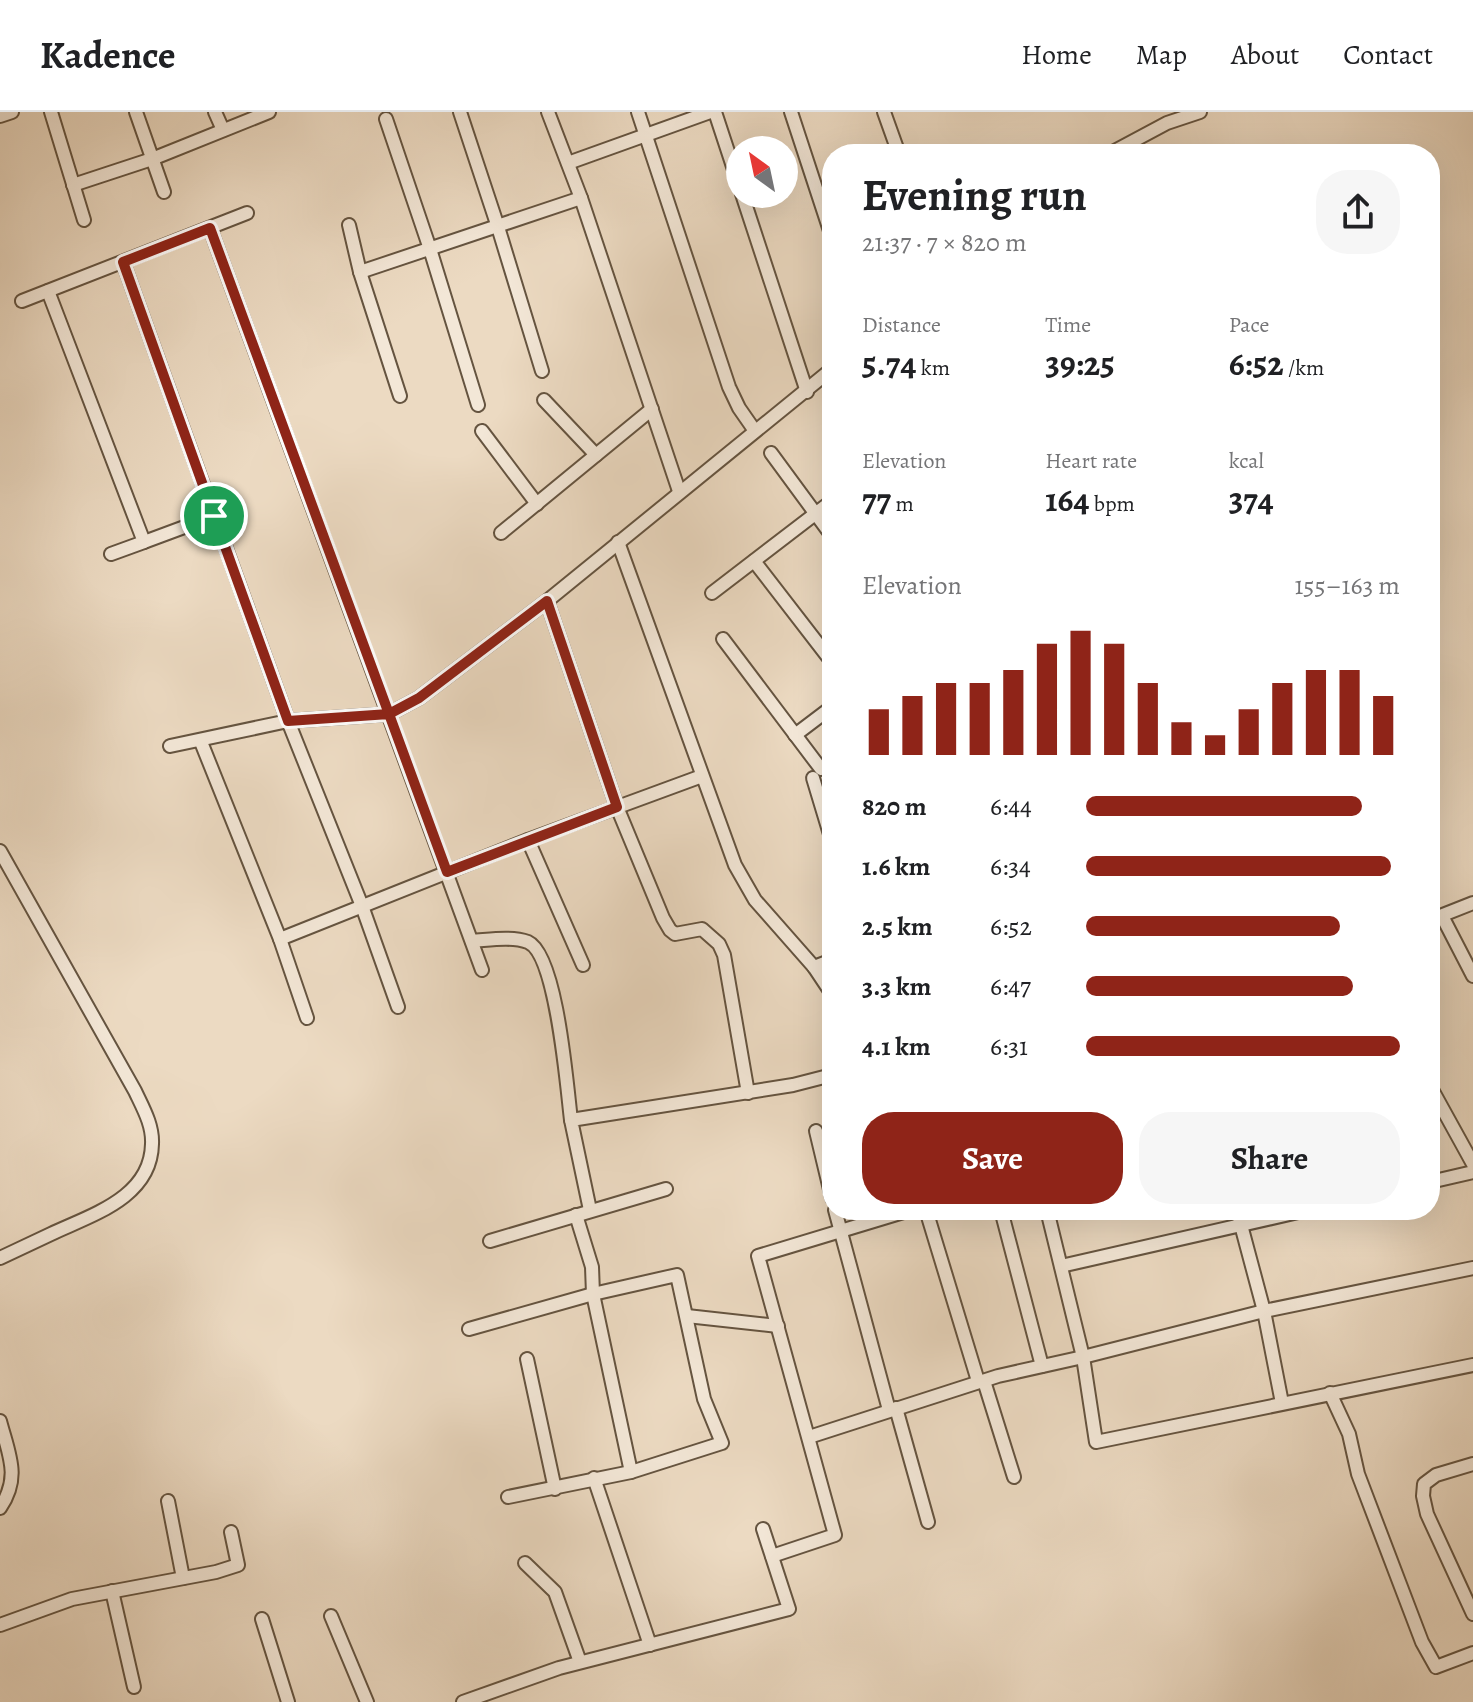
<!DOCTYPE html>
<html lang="en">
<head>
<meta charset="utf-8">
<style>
  :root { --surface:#fff; --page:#f6f6f6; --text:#202124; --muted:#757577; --line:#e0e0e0; --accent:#8f2418 }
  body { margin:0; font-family:Alegreya,serif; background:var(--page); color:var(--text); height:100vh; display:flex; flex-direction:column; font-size:30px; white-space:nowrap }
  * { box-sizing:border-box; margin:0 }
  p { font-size:26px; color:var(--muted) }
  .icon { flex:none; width:44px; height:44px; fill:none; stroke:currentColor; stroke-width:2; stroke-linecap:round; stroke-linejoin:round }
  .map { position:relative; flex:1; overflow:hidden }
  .panel { position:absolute; left:822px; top:32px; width:618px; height:1076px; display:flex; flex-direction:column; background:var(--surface); border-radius:32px; box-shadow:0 8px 32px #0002 }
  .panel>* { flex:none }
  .needle { width:52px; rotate:327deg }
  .controls { position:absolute; left:726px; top:24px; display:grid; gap:16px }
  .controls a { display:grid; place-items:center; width:72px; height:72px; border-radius:50%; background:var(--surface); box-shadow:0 8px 32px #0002; font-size:40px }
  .pin { position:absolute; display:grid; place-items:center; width:68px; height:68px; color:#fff; margin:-34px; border:4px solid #fff; border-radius:50%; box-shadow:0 2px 8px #0007 }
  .round { display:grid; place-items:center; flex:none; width:84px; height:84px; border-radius:32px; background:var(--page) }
  .head { display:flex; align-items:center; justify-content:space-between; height:136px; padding:0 40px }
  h1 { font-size:44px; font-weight:700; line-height:60px }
  .metrics { display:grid; grid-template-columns:repeat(3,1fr); gap:12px; height:136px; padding:8px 40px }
  .metrics div { display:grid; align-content:center }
  .metrics b { font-size:34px; font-weight:700 }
  .metrics small { font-size:22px; font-weight:400 }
  .metrics p { font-size:22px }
  .chart { height:224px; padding:16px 40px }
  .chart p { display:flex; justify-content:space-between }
  .chart svg { width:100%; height:144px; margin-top:8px; stroke:var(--accent); stroke-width:6 }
  .primary-button { display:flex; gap:16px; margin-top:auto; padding:16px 40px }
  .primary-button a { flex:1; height:92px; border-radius:32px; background:var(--accent); color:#fff; font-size:32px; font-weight:700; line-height:92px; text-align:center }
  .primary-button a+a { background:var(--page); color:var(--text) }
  ul { padding:0 40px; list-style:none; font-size:26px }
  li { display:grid; grid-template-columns:128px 96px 1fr; align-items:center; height:60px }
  li i { height:20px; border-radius:10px; background:var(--accent) }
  header { display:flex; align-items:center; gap:48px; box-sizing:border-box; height:112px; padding:0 40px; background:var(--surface); border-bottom:2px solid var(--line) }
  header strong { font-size:38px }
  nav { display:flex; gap:44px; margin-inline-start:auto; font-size:28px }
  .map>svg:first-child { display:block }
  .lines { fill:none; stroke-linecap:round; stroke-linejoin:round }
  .street-casing { stroke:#655440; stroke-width:16 }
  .street { stroke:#f3e7d7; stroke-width:12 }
  .route-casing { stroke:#fff; stroke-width:16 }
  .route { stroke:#8f2418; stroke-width:10 }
</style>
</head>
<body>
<header>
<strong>Kadence</strong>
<nav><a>Home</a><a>Map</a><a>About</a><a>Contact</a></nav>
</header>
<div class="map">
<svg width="1473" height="1590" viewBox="0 0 1473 1590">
  <rect width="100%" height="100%" fill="#ecdac2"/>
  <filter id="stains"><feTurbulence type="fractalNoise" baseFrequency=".0025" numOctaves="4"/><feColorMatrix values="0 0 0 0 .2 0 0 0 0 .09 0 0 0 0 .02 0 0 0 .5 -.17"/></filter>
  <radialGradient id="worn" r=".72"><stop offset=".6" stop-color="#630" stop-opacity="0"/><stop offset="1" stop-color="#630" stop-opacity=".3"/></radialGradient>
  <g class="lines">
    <!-- street casing -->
    <g class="street-casing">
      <g id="street">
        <polyline points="51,0 84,108"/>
        <polyline points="136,0 164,80"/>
        <polyline points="215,0 223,18"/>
        <polyline points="460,0 498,115 542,259"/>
        <polyline points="548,0 581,86 679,379"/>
        <polyline points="638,0 729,275 739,296 755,319"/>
        <polyline points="715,0 740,76"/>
        <polyline points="791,0 832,125"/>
        <polyline points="884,0 899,42"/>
        <polyline points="0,4 12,0"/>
        <polyline points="386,7 430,137 478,293"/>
        <polyline points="1109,42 1167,11 1200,0"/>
        <polyline points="568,51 710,0"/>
        <polyline points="73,73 152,47 269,0"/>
        <polyline points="742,82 807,280"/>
        <polyline points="349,113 360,160 400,284"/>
        <polyline points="210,116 482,858"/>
        <polyline points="123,150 288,609 362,794 398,895"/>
        <polyline points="360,160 581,86"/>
        <polyline points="48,179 144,430 111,442"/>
        <polyline points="22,189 247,101"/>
        <polyline points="544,288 596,343"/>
        <polyline points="482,319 537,392"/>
        <polyline points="771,341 832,424"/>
        <polyline points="501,421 652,297"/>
        <polyline points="144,430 214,404"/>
        <polyline points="618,430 735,753 755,788 814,855 832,882"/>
        <polyline points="754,449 832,550"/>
        <polyline points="712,481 832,389"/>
        <polyline points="547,489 617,695 663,806 670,818 675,822 702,817 719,832 724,843 748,981"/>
        <polyline points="723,527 821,657"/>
        <polyline points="795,623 832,595"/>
        <polyline points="201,630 280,827 307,906"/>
        <polyline points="170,634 288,609 389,602 419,586 547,489 832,257"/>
        <polyline points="813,666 832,729"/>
        <polyline points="528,728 583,853"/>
        <path d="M0 739 135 979C143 996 153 1013 152 1032 151 1086 91 1103 51 1122 34 1130 17 1138 0 1146"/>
        <polyline points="1442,804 1473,864"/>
        <polyline points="1430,808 1473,791"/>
        <polyline points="280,827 528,728 702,664"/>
        <path d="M472 829C489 828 511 824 528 830 557 843 567 976 571 1008"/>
        <polyline points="814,855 832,848"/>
        <polyline points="1430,974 1473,1052"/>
        <polyline points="816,1019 832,1086"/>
        <polyline points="1430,1070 1473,1060"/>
        <polyline points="590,1098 571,1008 793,973 832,963"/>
        <polyline points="835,1098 889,1298"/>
        <polyline points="926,1098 978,1269"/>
        <polyline points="1001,1098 1042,1254"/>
        <polyline points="1047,1098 1083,1245 1096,1330 1473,1253"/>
        <polyline points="1237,1098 1264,1199 1282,1291"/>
        <polyline points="576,1103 592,1155 593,1182 631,1360"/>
        <polyline points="490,1129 666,1077"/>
        <polyline points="1061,1154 1307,1098"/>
        <polyline points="687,1204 778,1214"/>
        <polyline points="469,1217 593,1182 677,1163 704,1287 722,1331 631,1360 508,1385"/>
        <polyline points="527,1247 555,1377"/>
        <polyline points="984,1269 1014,1365"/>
        <polyline points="1330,1281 1349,1322 1358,1362 1422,1530 1436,1555 1473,1541"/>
        <polyline points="896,1296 928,1410"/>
        <path d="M0 1309C9 1343 21 1365 0 1396"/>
        <polyline points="809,1325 998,1264 1083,1245 1264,1199 1473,1156"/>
        <polyline points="1473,1352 1436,1363 1424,1372 1423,1384 1427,1402 1473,1502"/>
        <polyline points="594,1366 650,1533"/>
        <polyline points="168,1389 183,1466"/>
        <polyline points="772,1444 835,1423 758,1144 910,1098"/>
        <polyline points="525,1451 555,1480 580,1550"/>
        <polyline points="112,1479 134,1575"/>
        <polyline points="331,1504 367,1590"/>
        <polyline points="262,1507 288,1590"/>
        <polyline points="0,1513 72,1487 216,1460 238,1453 231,1420"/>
        <polyline points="463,1590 559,1556 789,1497 763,1417"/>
      </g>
    </g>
    <!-- street -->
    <use href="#street" class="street"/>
  </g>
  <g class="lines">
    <!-- route casing -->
    <g class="route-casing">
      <polyline id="route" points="214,404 288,609 389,602 447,760 617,695 547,489 419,586 389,602 210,116 123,150 214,404"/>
    </g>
    <!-- route -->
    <use href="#route" class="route"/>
  </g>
  <rect width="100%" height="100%" filter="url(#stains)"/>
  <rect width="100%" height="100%" fill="url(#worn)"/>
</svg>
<div class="controls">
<a><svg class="needle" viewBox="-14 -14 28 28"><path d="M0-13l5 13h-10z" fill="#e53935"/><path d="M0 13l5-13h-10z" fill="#757577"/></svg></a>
</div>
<div class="pin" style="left:214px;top:404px;background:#1e9e55"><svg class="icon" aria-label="arrive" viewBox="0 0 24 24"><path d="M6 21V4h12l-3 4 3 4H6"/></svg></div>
<section class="panel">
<div class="head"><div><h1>Evening run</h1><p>21:37 · 7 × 820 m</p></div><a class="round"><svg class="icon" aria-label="share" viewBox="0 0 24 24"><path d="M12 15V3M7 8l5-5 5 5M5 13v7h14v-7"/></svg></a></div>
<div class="metrics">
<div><p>Distance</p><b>5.74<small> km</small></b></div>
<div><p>Time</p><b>39:25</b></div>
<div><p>Pace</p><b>6:52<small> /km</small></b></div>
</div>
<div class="metrics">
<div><p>Elevation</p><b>77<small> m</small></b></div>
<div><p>Heart rate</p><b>164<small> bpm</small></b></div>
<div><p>kcal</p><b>374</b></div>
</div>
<div class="chart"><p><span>Elevation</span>155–163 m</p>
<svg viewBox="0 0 160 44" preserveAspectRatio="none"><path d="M5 44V30M15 44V26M25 44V22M35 44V22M45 44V18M55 44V10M65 44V6M75 44V10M85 44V22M95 44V34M105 44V38M115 44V30M125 44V22M135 44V18M145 44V18M155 44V26"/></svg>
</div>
<ul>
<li><b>820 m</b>6:44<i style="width:88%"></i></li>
<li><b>1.6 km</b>6:34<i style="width:97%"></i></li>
<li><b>2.5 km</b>6:52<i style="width:81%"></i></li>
<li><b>3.3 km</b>6:47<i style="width:85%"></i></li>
<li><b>4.1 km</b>6:31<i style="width:100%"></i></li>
</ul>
<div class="primary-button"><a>Save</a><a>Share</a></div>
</section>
</div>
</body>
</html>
